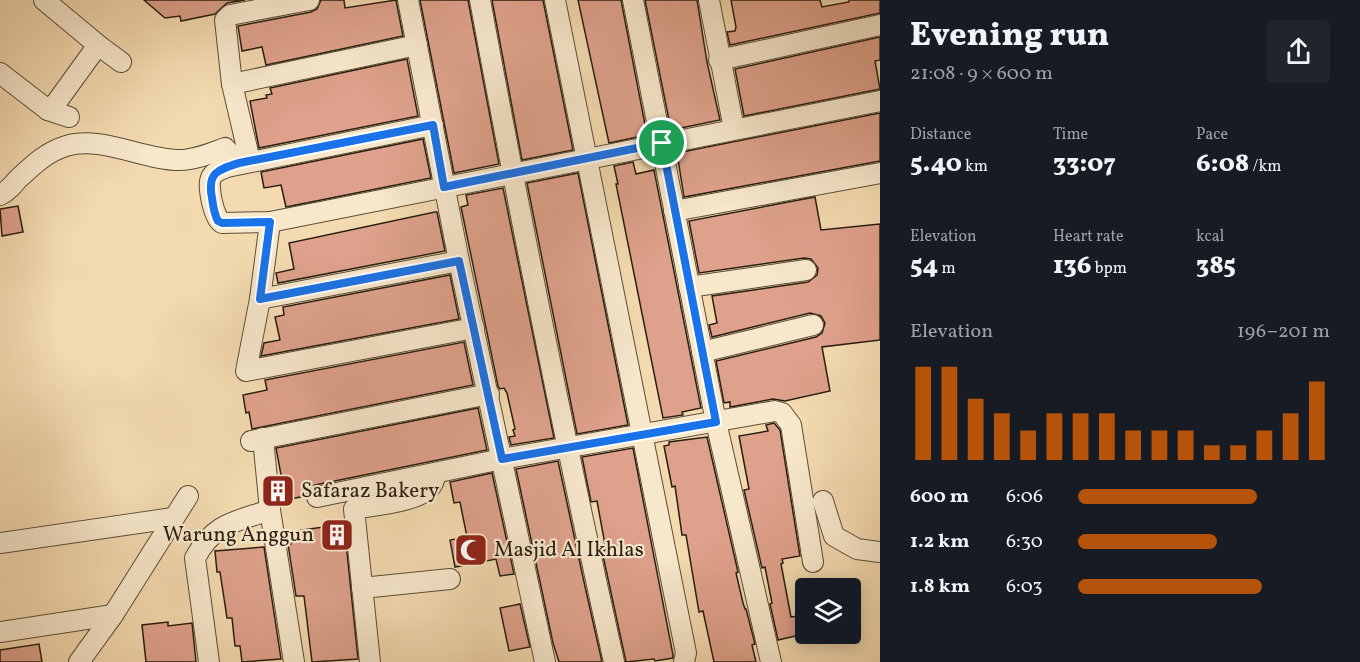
<!DOCTYPE html>
<html lang="en">
<head>
<meta charset="utf-8">
<style>
  :root { --surface:#171b24; --page:#20242c; --text:#f1f3f6; --muted:#9ea1a6; --accent:#b45309 }
  body { margin:0; font-family:Vollkorn,serif; background:var(--page); color:var(--text); height:100vh; display:flex; flex-direction:column; font-size:22px; white-space:nowrap }
  * { box-sizing:border-box; margin:0 }
  p { font-size:20px; color:var(--muted) }
  .icon { flex:none; width:33px; height:33px; fill:none; stroke:currentColor; stroke-width:2; stroke-linecap:round; stroke-linejoin:round }
  .map { position:relative; flex:1; overflow:hidden }
  .details { display:flex; flex-direction:column; background:var(--surface); width:480px }
  .details>* { flex:none }
  .buttons { position:absolute; left:795px; top:578px; display:grid; gap:12px }
  .buttons a { display:grid; place-items:center; width:66px; height:66px; border-radius:6px; background:var(--surface); box-shadow:0 3px 15px #0003; font-size:30px }
  .pin { position:absolute; display:grid; place-items:center; width:51px; height:51px; color:#fff; margin:-26px; border:3px solid #fff; border-radius:50%; box-shadow:0 2px 6px #0007 }
  .round { display:grid; place-items:center; flex:none; width:63px; height:63px; border-radius:6px; background:var(--page) }
  .overview { display:flex; align-items:center; justify-content:space-between; height:102px; padding:0 30px }
  h1 { font-size:33px; font-weight:800; line-height:45px }
  .metrics { display:grid; grid-template-columns:repeat(3,1fr); gap:9px; height:102px; padding:6px 30px }
  .metrics div { display:grid; align-content:center }
  .metrics b { font-size:26px; font-weight:800 }
  .metrics small { font-size:16px; font-weight:400 }
  .metrics p { font-size:16px }
  .chart { height:168px; padding:12px 30px }
  .chart p { display:flex; justify-content:space-between }
  .chart svg { width:100%; height:108px; margin-top:6px; stroke:var(--accent); stroke-width:6 }
  ul { padding:0 30px; list-style:none; font-size:20px }
  li { display:grid; grid-template-columns:96px 72px 1fr; align-items:center; height:45px }
  li i { height:15px; border-radius:8px; background:var(--accent) }
  main { display:flex; flex:1; min-height:0 }
  .map>svg:first-child { display:block }
  .building { fill:#dea18b; stroke:#291e11; stroke-width:1.5 }
  .lines { fill:none; stroke-linecap:round; stroke-linejoin:round }
  .street-casing { stroke:#5c4d38; stroke-width:22 }
  .street { stroke:#f7e7cb; stroke-width:20 }
  .route-casing { stroke:#fff; stroke-width:12 }
  .route { stroke:#1a73e8; stroke-width:8 }
  .labels { text-anchor:middle; dominant-baseline:central; stroke-width:4.5; stroke-linejoin:round; paint-order:stroke }
  .poi-label { font-size:21px; fill:#291e11; stroke:#f7e7cb; text-anchor:start }
</style>
</head>
<body>
<main>
<div class="map">
<svg width="880" height="662" viewBox="0 0 880 662">
  <rect width="100%" height="100%" fill="#f3daaf"/>
  <filter id="stains"><feTurbulence type="fractalNoise" baseFrequency=".00333" numOctaves="4"/><feColorMatrix values="0 0 0 0 .2 0 0 0 0 .09 0 0 0 0 .02 0 0 0 .5 -.17"/></filter>
  <radialGradient id="worn" r=".72"><stop offset=".6" stop-color="#630" stop-opacity="0"/><stop offset="1" stop-color="#630" stop-opacity=".3"/></radialGradient>
  <!-- building -->
  <g class="building">
    <polygon points="144,0 245,0 227,3 215,14 181,21 180,16 165,18"/>
    <polygon points="321,0 344,0 345,8 396,0 403,36 266,65 262,47 242,51 238,26 311,12 317,9"/>
    <polygon points="420,0 468,0 499,164 454,173"/>
    <polygon points="492,0 543,0 573,150 522,160"/>
    <polygon points="578,0 621,0 647,135 609,143"/>
    <polygon points="645,0 697,0 707,62 720,120 671,130"/>
    <polygon points="731,0 820,0 822,7 849,2 849,0 880,0 880,13 730,45 727,32 735,31 736,27"/>
    <polygon points="880,37 880,60 875,61 880,89 744,116 735,69"/>
    <polygon points="407,59 418,116 259,148 250,101 267,98 266,95 272,94 270,88"/>
    <polygon points="880,113 880,161 684,197 677,153"/>
    <polygon points="423,139 431,178 286,207 281,185 264,188 261,172"/>
    <polygon points="633,162 636,174 654,170 701,408 682,412 683,415 663,418 616,184 618,184 614,166"/>
    <polygon points="578,173 628,425 577,434 527,183"/>
    <polygon points="503,188 554,438 511,445 509,437 515,436 513,430 515,429 507,393 504,388 500,389 498,386 461,207 468,205 466,195"/>
    <polygon points="815,197 821,230 880,224 880,340 822,347 830,391 785,401 773,399 730,407 730,402 724,403 716,361 816,337 822,333 825,323 821,316 810,313 712,337 709,325 717,323 712,296 808,282 817,275 818,268 811,259 804,258 699,273 689,221"/>
    <polygon points="18,206 23,232 2,236 0,209"/>
    <polygon points="435,212 437,212 445,251 278,283 276,273 294,269 289,243"/>
    <polygon points="450,275 459,319 261,356 264,343 280,340 275,317 284,315 283,307"/>
    <polygon points="464,342 473,385 252,429 249,412 246,413 243,395 267,390 265,380"/>
    <polygon points="478,408 487,450 315,485 309,488 305,496 281,501 279,481 282,480 276,448"/>
    <polygon points="774,423 780,430 800,556 782,559 783,563 781,564 791,617 797,616 800,635 778,640 770,604 772,603 765,567 762,568 744,490 749,489 739,436 768,431 766,425"/>
    <polygon points="707,437 738,572 736,573 743,603 745,609 746,609 755,644 752,645 756,662 714,662 703,611 699,612 686,535 682,535 675,486 672,487 664,446 669,445 669,442"/>
    <polygon points="633,448 673,655 673,658 655,661 654,659 626,662 602,551 606,550 597,501 591,502 582,457"/>
    <polygon points="558,461 584,582 602,662 559,662 553,643 516,469"/>
    <polygon points="492,473 514,574 500,576 496,559 455,567 450,540 467,537 460,502 454,503 450,482"/>
    <polygon points="344,524 358,659 312,662 304,596 296,596 288,544 291,544 289,532"/>
    <polygon points="264,547 281,659 242,662 240,646 235,646 232,618 227,618 220,572 217,572 215,551"/>
    <polygon points="520,604 530,647 509,651 500,608"/>
    <polygon points="168,622 168,626 192,623 196,662 146,662 142,625"/>
    <polygon points="39,644 42,662 0,662 0,650"/>
  </g>
  <g class="lines">
    <!-- street casing -->
    <g class="street-casing">
      <g id="street">
        <polyline points="44,0 98,45 121,62"/>
        <polyline points="408,0 459,261 545,662"/>
        <path d="M480 0C521 222 565 442 614 662"/>
        <polyline points="555,0 686,653 684,662"/>
        <polyline points="633,0 716,422 771,662"/>
        <polyline points="709,0 734,129"/>
        <polyline points="719,60 880,25"/>
        <polyline points="0,73 48,110 56,103 98,45"/>
        <polyline points="232,84 417,45"/>
        <polyline points="48,110 69,117"/>
        <path d="M433 125 227 167C222 169 213 172 211 178 207 186 214 219 222 223L270 222 880 101"/>
        <polyline points="250,161 232,84 225,20 230,15 309,0"/>
        <path d="M0 195C7 192 12 186 17 180 32 166 46 152 66 146 101 135 143 160 180 160 195 160 211 153 225 148L239 163"/>
        <polyline points="674,211 880,173"/>
        <polyline points="270,222 260,299 246,371 474,328"/>
        <polyline points="689,287 806,270"/>
        <polyline points="260,299 459,261"/>
        <polyline points="702,352 813,325"/>
        <polyline points="263,438 270,510 294,662"/>
        <polyline points="251,441 489,394"/>
        <polyline points="317,497 502,459 775,411 782,413 791,425 813,562"/>
        <polyline points="823,501 834,536 857,549 880,552"/>
        <polyline points="0,543 173,518"/>
        <polyline points="362,588 450,579"/>
        <polyline points="0,632 113,615"/>
        <polyline points="79,662 113,615 188,496"/>
        <path d="M209 662 195 558C214 523 234 522 270 510"/>
        <path d="M370 662 354 509C373 505 420 502 431 486 434 483 435 476 436 473"/>
      </g>
    </g>
    <!-- street -->
    <use href="#street" class="street"/>
  </g>
  <g class="lines">
    <!-- route casing -->
    <g class="route-casing">
      <path id="route" d="M433 125 444 187 662 143 716 422 502 459 459 261 260 299 270 222 222 223 218 221C214 214 213 206 212 198 207 173 217 170 239 163Z"/>
    </g>
    <!-- route -->
    <use href="#route" class="route"/>
  </g>
  <!-- icons -->
  <defs>
    <g id="building-square" transform="scale(1.725)"><rect x="-9" y="-9" width="18" height="18" rx="4" fill="#8f2418" stroke="#f7e7cb"/><path d="M-4-6H4V6H1V3H-1V6H-4ZM-2.5-4.3h1.7v1.8h-1.7ZM.8-4.3h1.7v1.8H.8ZM-2.5-1h1.7V.8h-1.7ZM.8-1h1.7V.8H.8Z" fill="#fff"/></g>
    <g id="mosque-square" transform="scale(1.725)"><rect x="-9" y="-9" width="18" height="18" rx="4" fill="#8f2418" stroke="#f7e7cb"/><path d="M3.5-4.9A6 6 0 1 0 3.5 4.9A5 5 0 1 1 3.5-4.9Z" fill="#fff"/></g>
  </defs>
  <g fill-rule="evenodd">
    <use href="#building-square" x="278" y="491"/>
    <use href="#building-square" x="337" y="535"/>
    <use href="#mosque-square" x="471" y="550"/>
  </g>
  <g class="labels">
    <!-- poi labels -->
    <g class="poi-label">
      <text x="301" y="491">Safaraz Bakery</text>
      <text x="314" y="535" text-anchor="end">Warung Anggun</text>
      <text x="494" y="550">Masjid Al Ikhlas</text>
    </g>
  </g>
  <rect width="100%" height="100%" filter="url(#stains)"/>
  <rect width="100%" height="100%" fill="url(#worn)"/>
</svg>
<div class="buttons">
<a><svg class="icon" aria-label="layers" viewBox="0 0 24 24"><path d="M12 4l9 5-9 5-9-5zM3 14l9 5 9-5"/></svg></a>
</div>
<div class="pin" style="left:662px;top:143px;background:#1e9e55"><svg class="icon" aria-label="arrive" viewBox="0 0 24 24"><path d="M6 21V4h12l-3 4 3 4H6"/></svg></div>
</div>
<section class="details">
<div class="overview"><div><h1>Evening run</h1><p>21:08 · 9 × 600 m</p></div><a class="round"><svg class="icon" aria-label="share" viewBox="0 0 24 24"><path d="M12 15V3M7 8l5-5 5 5M5 13v7h14v-7"/></svg></a></div>
<div class="metrics">
<div><p>Distance</p><b>5.40<small> km</small></b></div>
<div><p>Time</p><b>33:07</b></div>
<div><p>Pace</p><b>6:08<small> /km</small></b></div>
</div>
<div class="metrics">
<div><p>Elevation</p><b>54<small> m</small></b></div>
<div><p>Heart rate</p><b>136<small> bpm</small></b></div>
<div><p>kcal</p><b>385</b></div>
</div>
<div class="chart"><p><span>Elevation</span>196–201 m</p>
<svg viewBox="0 0 160 44" preserveAspectRatio="none"><path d="M5 44V6M15 44V6M25 44V19M35 44V25M45 44V32M55 44V25M65 44V25M75 44V25M85 44V32M95 44V32M105 44V32M115 44V38M125 44V38M135 44V32M145 44V25M155 44V12"/></svg>
</div>
<ul>
<li><b>600 m</b>6:06<i style="width:71%"></i></li>
<li><b>1.2 km</b>6:30<i style="width:55%"></i></li>
<li><b>1.8 km</b>6:03<i style="width:73%"></i></li>
</ul>
</section>
</main>
</body>
</html>
